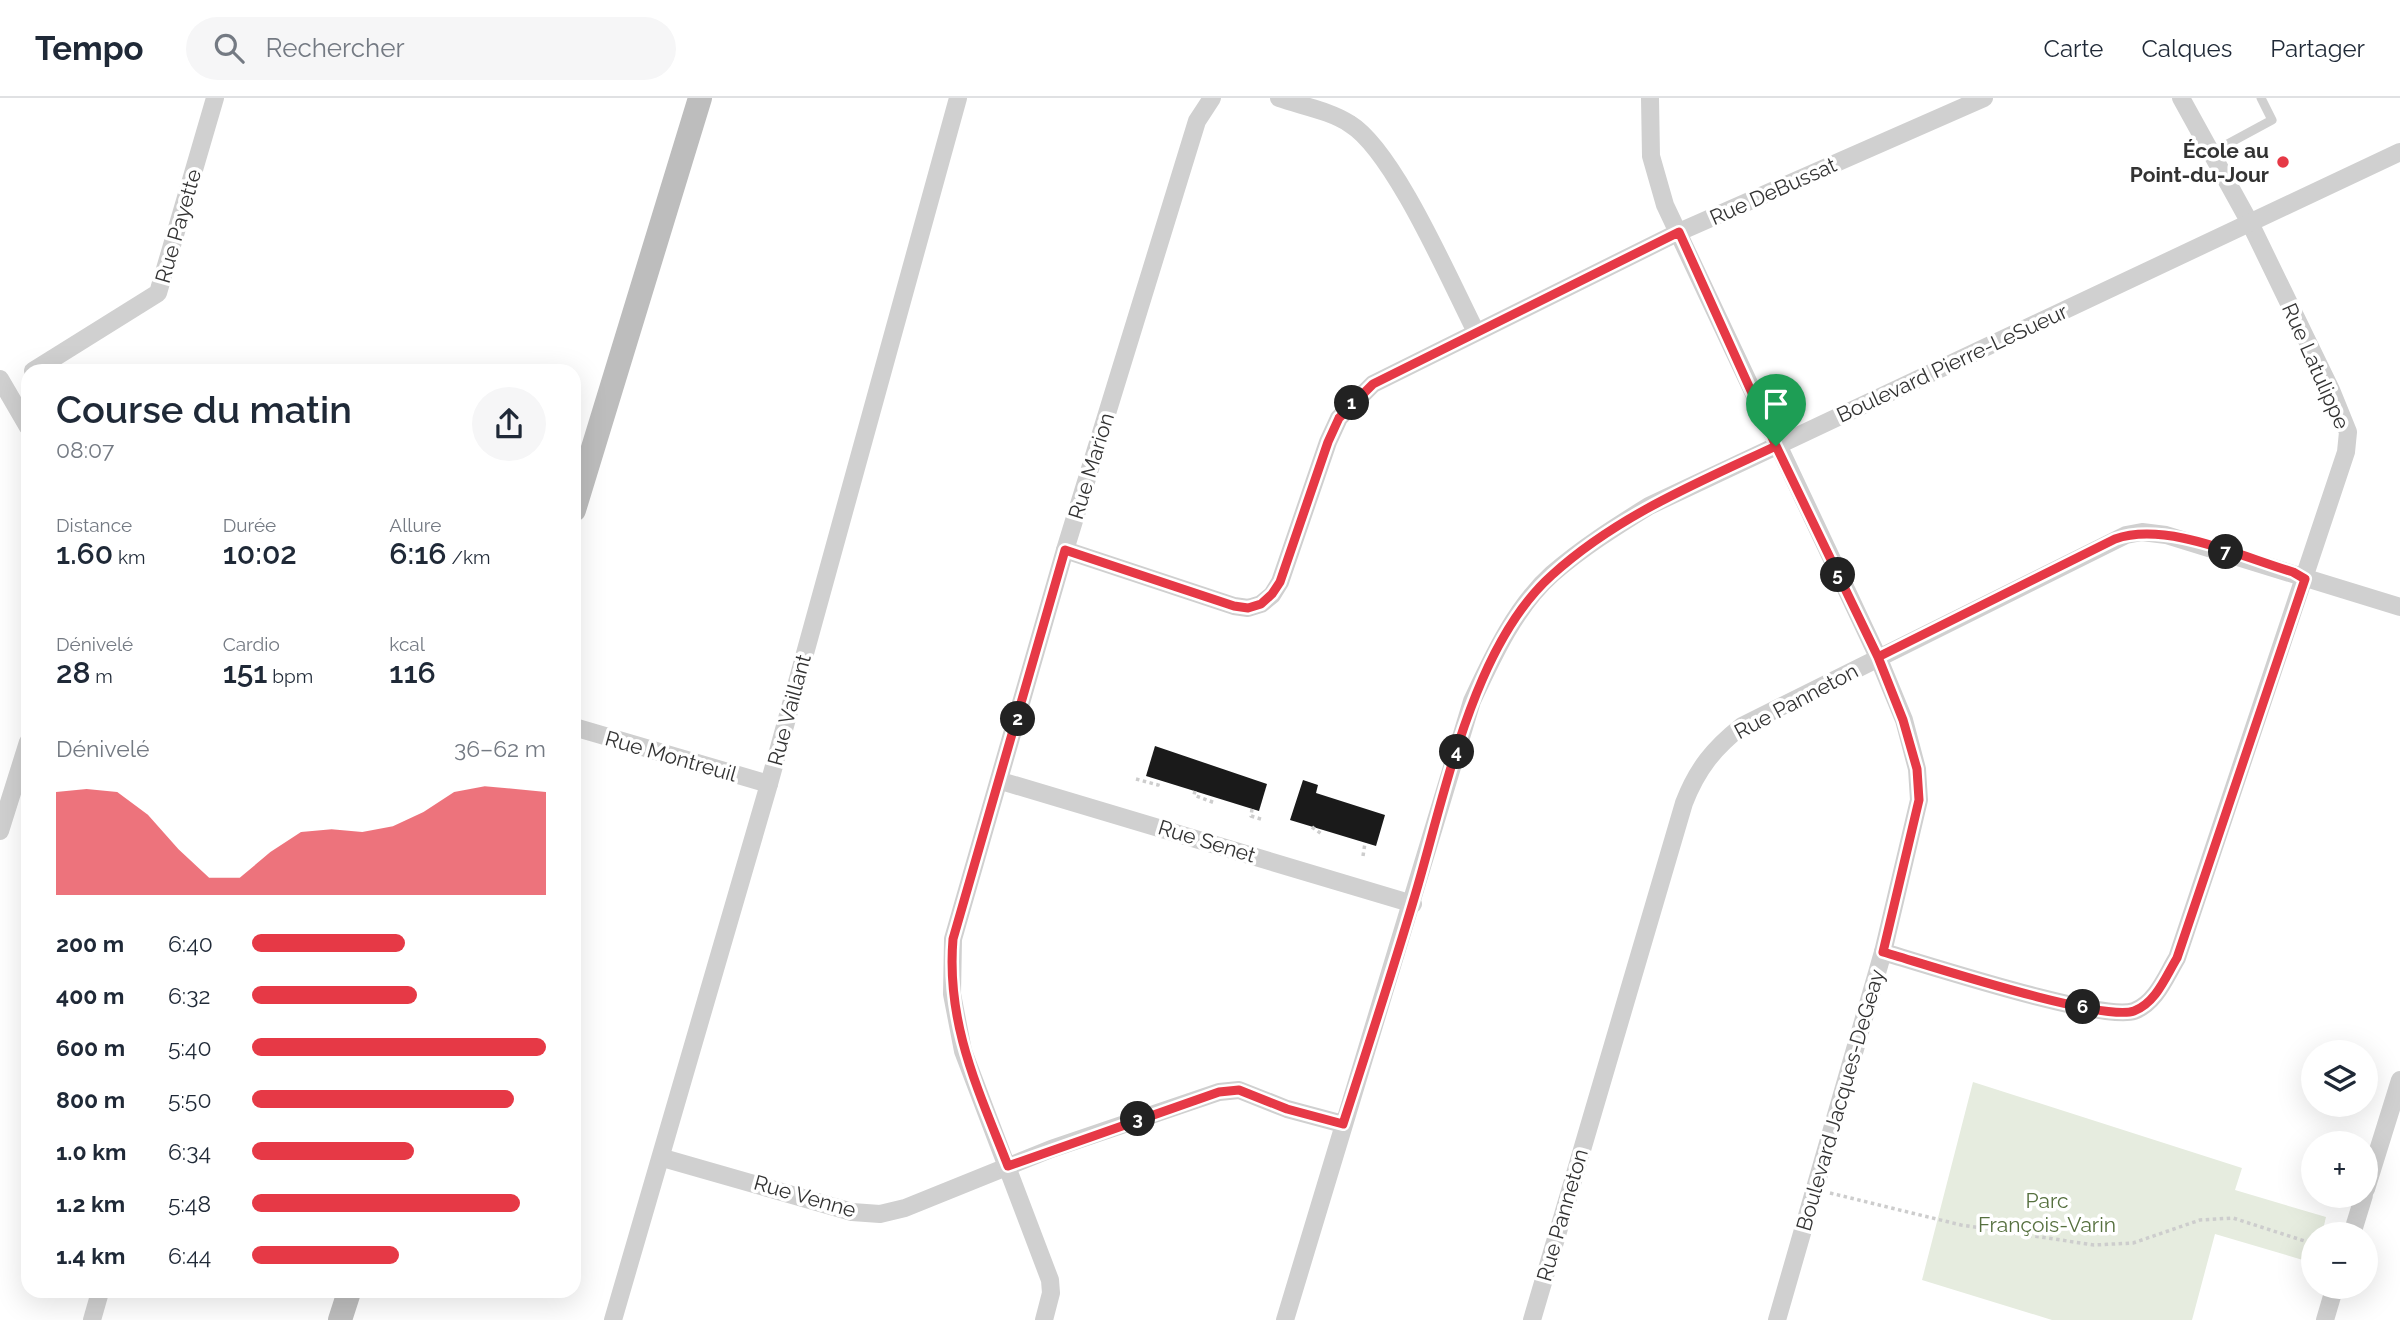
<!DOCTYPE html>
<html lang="fr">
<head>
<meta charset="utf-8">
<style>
  :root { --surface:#fff; --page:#f6f6f7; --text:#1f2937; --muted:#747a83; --line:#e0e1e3; --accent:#e63946 }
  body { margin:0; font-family:Raleway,sans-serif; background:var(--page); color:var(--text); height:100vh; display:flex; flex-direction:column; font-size:26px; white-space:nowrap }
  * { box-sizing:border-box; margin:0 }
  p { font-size:23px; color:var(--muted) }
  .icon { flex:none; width:38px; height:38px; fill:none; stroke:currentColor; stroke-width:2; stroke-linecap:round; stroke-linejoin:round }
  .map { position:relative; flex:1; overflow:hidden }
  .drawer { position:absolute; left:21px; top:266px; width:560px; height:934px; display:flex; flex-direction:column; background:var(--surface); border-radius:21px; box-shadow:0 7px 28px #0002 }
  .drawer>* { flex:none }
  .tools { position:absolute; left:2301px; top:942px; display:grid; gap:14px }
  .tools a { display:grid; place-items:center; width:77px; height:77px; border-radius:50%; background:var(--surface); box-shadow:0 7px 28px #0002; font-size:35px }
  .pin { position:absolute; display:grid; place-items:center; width:60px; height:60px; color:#fff; margin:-72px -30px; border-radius:50% 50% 50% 0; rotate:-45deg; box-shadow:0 0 7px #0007 }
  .pin .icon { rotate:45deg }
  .km { position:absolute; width:35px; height:35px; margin:-18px; border-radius:50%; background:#222; color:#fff; font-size:19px; line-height:35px; text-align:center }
  .round { display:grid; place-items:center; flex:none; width:74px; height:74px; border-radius:37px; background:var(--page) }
  .head { display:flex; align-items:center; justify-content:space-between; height:119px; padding:0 35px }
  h1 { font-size:38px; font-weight:600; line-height:52px }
  .stats { display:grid; grid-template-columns:repeat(3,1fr); gap:10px; height:119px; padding:7px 35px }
  .stats div { display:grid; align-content:center }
  .stats b { font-size:30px; font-weight:600 }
  .stats small { font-size:19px; font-weight:400 }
  .stats p { font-size:19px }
  .chart { height:196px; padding:14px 35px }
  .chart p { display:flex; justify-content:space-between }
  .chart svg { width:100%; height:126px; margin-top:7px; fill:var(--accent); opacity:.7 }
  ul { padding:0 35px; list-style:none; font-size:23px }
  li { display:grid; grid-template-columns:112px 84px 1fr; align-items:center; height:52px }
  li i { height:18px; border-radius:9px; background:var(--accent) }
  header { display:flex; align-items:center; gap:42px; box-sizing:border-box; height:98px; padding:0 35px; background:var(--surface); border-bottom:2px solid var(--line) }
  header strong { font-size:33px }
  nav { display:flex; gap:38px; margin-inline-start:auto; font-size:24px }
  .search { width:490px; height:63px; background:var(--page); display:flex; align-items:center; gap:18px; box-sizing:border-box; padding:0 24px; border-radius:38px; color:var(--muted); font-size:26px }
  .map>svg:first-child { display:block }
  .green { fill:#e6ecdf }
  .building { fill:#1a1a1a }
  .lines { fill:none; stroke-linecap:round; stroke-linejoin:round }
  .path { stroke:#cdcdcd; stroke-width:3.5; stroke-dasharray:3.5 3.5; stroke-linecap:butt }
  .service { stroke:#d0d0d0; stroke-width:9 }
  .minor { stroke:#d0d0d0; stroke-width:18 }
  .secondary { stroke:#bdbdbd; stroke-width:24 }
  .route-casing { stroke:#fff; stroke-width:14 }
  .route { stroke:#e63946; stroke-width:9 }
  .poi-dot { fill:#e63946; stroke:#fff; stroke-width:2.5 }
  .labels { text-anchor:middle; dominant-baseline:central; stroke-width:7; stroke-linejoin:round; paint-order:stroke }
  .poi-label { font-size:21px; font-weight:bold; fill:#333; stroke:#fff; text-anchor:end }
  .street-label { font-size:21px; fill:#333; stroke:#fff }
  .park-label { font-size:21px; fill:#56703f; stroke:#fff }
</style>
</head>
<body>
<header>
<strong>Tempo</strong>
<div class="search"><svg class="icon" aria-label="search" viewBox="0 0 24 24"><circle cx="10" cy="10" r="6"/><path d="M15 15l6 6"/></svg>Rechercher</div>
<nav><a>Carte</a><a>Calques</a><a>Partager</a></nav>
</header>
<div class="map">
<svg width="2400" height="1222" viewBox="0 0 2400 1222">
  <rect width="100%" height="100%" fill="#fff"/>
  <!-- green -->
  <polygon class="green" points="1973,984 2242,1070 2235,1092 2326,1119 2322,1136 2314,1136 2313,1165 2215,1136 2192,1222 2052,1222 1922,1182"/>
  <!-- building -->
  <g class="building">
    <polygon points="1155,648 1267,686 1259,713 1146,678"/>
    <polygon points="1303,682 1318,687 1316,695 1385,717 1376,748 1290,722"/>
  </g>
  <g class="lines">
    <!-- path -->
    <g class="path">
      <polyline points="1136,681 1158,687 1159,682"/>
      <polyline points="1195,693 1194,697 1215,705"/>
      <polyline points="1252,711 1251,718 1264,722"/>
      <polyline points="1312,729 1323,737"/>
      <polyline points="1363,758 1365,745"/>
      <polyline points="1830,1095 1961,1127 2094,1147 2133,1145 2200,1122 2233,1120 2314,1146"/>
    </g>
    <!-- service -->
    <polyline class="service" points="2211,55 2272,22 2261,0"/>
    <!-- minor -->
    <g class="minor">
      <path d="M1279 0C1302 8 1331 13 1350 26 1394 53 1450 183 1475 232"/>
      <polyline points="1650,0 1651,58 1665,107 1878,559 1904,622 1917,671 1919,702 1883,854 1777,1222"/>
      <polyline points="33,273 158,195 215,0"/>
      <polyline points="0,281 28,329"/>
      <polyline points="1065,452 1234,508 1248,510 1261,506 1272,497 1280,484 1328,344 1339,320 1373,286 1679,134 1984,0"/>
      <polyline points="574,629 769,686"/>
      <polyline points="1001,683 1413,806"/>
      <polyline points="0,733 28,644"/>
      <path d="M1883 854C1925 866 2102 924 2134 913 2156 905 2166 878 2177 860L2346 354 2348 334 2331 292 2250 125 2181 0"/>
      <polyline points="663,1060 852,1114 880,1116 905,1110 1051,1051 1219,994 1239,992 1287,1011 1343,1026"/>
      <polyline points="2366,1091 2400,982"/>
      <polyline points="2352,1136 2364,1097"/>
      <polyline points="92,1222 100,1194"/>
      <polyline points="613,1222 769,686 958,0"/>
      <polyline points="1044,1222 1051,1195 1050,1182 963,953 952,896 953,841 1065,452 1197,23 1212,0"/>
      <path d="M1285 1222 1472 603C1492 560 1515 509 1552 476 1582 450 1615 429 1649 408L2400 54"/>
      <path d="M1532 1222 1684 705C1697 671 1714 650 1742 628L2126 437 2142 434 2166 437 2400 509"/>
      <polyline points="2325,1222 2335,1188"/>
    </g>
    <!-- secondary -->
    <g class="secondary">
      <polyline points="574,412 700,0"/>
      <polyline points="340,1222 349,1194"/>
    </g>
  </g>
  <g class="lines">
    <!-- route casing -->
    <g class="route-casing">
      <path id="route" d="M1776 348 1679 134 1373 286 1339 320 1328 344 1280 484 1272 496 1261 506 1248 510 1234 508 1065 452 953 841C946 926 978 991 1008 1068L1219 994 1239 992 1287 1011 1343 1026C1367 952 1391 878 1413 804 1444 703 1471 549 1552 477 1617 418 1697 385 1776 348L1878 559 1903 622 1917 671 1919 702 1883 854C1925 866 2102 924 2134 913 2156 905 2166 878 2177 860L2305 481 2293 474C2242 459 2166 423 2115 441L1878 559 1776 348"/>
    </g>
    <!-- route -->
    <use href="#route" class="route"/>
  </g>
  <!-- markers -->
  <circle class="poi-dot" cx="2283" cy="64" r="7"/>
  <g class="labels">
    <!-- poi labels -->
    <g class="poi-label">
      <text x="2269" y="52">École au<tspan x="2269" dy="24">Point-du-Jour</tspan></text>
    </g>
    <!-- street labels -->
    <g class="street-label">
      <text transform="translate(1773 93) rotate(-24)">Rue DeBussat</text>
      <text transform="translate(178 128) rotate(-74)">Rue Payette</text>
      <text transform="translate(1952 265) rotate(-25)">Boulevard Pierre-LeSueur</text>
      <text transform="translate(2316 268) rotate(66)">Rue Latulippe</text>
      <text transform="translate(1091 368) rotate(-73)">Rue Marion</text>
      <text transform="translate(1796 603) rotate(-28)">Rue Panneton</text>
      <text transform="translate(789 612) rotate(-75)">Rue Vaillant</text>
      <text transform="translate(671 658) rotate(16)">Rue Montreuil</text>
      <text transform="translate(1207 743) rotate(17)">Rue Senet</text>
      <text transform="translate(1840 1002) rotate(-74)">Boulevard Jacques-DeGeay</text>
      <text transform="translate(805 1098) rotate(16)">Rue Venne</text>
      <text transform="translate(1562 1117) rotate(-74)">Rue Panneton</text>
    </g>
    <!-- park labels -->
    <g class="park-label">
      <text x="2047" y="1102">Parc<tspan x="2047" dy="24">François-Varin</tspan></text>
    </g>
  </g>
</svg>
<div class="tools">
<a><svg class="icon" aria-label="layers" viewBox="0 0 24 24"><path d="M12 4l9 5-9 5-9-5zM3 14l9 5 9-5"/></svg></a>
<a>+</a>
<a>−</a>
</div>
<div class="pin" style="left:1776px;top:348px;background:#1e9e55"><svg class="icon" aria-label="arrive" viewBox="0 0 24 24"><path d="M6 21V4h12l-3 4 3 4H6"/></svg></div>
<b class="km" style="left:1352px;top:305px">1</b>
<b class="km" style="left:1018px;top:621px">2</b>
<b class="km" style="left:1138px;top:1021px">3</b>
<b class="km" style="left:1457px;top:654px">4</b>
<b class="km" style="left:1838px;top:477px">5</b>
<b class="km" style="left:2083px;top:909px">6</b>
<b class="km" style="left:2226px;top:454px">7</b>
<section class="drawer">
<div class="head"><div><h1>Course du matin</h1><p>08:07</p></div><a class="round"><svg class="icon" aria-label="share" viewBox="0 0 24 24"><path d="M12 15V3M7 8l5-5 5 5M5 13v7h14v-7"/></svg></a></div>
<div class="stats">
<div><p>Distance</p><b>1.60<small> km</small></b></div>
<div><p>Durée</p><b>10:02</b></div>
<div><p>Allure</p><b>6:16<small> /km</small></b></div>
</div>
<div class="stats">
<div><p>Dénivelé</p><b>28<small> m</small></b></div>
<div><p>Cardio</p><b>151<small> bpm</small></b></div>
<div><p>kcal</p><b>116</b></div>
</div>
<div class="chart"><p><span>Dénivelé</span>36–62 m</p>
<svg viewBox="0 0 160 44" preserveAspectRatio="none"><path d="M0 44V8L10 7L20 8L30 16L40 28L50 38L60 38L70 29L80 22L90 21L100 22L110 20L120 15L130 8L140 6L150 7L160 8V44z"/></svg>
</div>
<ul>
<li><b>200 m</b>6:40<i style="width:52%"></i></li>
<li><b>400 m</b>6:32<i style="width:56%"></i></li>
<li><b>600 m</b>5:40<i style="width:100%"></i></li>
<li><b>800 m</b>5:50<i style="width:89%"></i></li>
<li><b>1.0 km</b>6:34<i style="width:55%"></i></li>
<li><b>1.2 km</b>5:48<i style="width:91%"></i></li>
<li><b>1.4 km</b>6:44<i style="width:50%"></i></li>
</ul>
</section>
</div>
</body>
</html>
